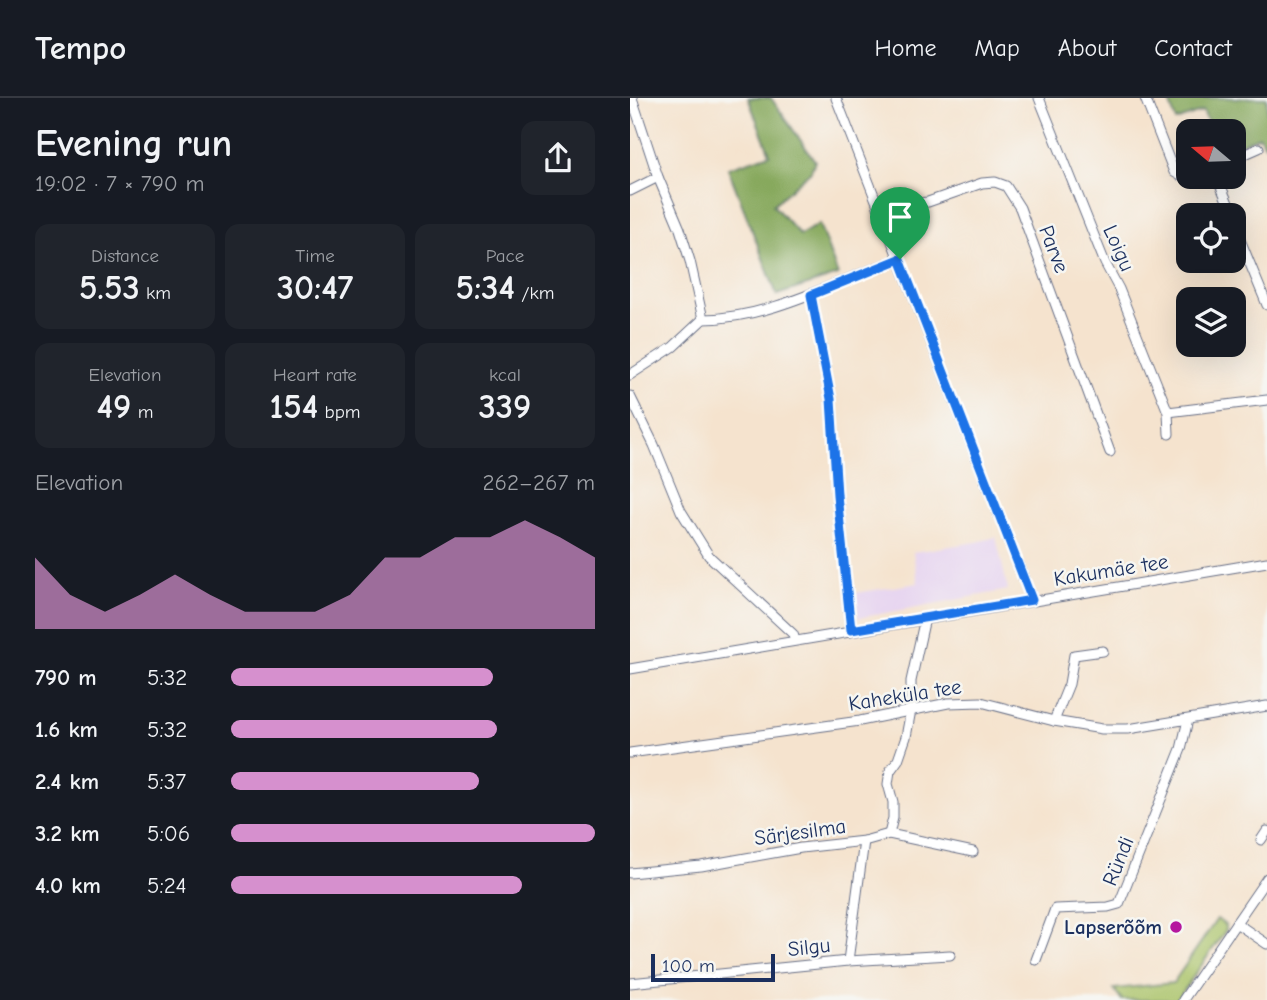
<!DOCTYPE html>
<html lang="en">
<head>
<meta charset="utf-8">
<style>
  :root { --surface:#171b24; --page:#20242c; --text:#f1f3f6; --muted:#9ea1a6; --line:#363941; --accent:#d690ce }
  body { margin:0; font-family:"Comic Neue",sans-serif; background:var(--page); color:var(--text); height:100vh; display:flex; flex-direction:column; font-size:26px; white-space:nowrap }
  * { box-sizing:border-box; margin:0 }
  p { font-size:23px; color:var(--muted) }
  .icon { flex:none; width:38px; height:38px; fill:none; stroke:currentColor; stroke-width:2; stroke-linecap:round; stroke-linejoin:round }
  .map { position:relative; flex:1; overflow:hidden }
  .side { display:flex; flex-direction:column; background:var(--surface); width:630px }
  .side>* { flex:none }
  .needle { width:46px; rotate:289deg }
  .controls { position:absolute; left:546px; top:21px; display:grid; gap:14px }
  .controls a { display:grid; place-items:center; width:70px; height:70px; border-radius:14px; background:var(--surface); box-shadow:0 7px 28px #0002; font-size:35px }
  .scale { position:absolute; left:21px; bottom:18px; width:124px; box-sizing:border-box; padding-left:7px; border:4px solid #1b2f5e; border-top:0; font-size:19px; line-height:24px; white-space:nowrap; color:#1b2f5e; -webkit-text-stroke:5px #f6f6f2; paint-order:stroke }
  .pin { position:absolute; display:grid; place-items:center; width:60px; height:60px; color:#fff; margin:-72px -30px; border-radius:50% 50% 50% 0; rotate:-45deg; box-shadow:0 0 7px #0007 }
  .pin .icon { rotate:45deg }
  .round { display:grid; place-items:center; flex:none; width:74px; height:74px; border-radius:14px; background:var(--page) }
  .summary { display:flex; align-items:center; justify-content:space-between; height:119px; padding:0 35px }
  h1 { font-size:38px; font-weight:700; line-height:52px }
  .stats { display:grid; grid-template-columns:repeat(3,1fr); gap:10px; height:119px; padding:7px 35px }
  .stats div { display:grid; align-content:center; border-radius:14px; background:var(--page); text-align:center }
  .stats b { font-size:35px; font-weight:700 }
  .stats small { font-size:19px; font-weight:400 }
  .stats p { font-size:19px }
  .chart { height:196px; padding:14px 35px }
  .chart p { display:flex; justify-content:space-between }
  .chart svg { width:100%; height:126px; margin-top:7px; fill:var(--accent); opacity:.7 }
  ul { padding:0 35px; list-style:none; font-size:23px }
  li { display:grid; grid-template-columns:112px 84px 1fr; align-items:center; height:52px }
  li i { height:18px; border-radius:9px; background:var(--accent) }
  header { display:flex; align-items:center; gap:42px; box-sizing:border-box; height:98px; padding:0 35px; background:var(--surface); border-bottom:2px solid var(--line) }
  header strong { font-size:33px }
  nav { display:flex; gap:38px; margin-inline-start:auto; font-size:24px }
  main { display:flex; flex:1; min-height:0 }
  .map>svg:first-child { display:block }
  .built { fill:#e6d3f0 }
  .green { fill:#aac369; stroke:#627964; stroke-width:2 }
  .forest { fill:#87a95d; stroke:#516c5e; stroke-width:2 }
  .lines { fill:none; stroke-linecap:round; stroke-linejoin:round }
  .minor-casing { stroke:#676e85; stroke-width:11 }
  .minor { stroke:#fff; stroke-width:9 }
  .route-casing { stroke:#fff; stroke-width:14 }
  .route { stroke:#1a73e8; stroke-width:9 }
  .poi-dot { fill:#b5179e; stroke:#f6f6f2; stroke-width:2.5 }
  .labels { text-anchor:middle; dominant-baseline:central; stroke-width:5; stroke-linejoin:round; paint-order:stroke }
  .street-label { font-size:21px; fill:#1b2f5e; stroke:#f6f6f2 }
  .poi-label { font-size:21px; font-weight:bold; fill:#1b2f5e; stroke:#f6f6f2; text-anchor:end }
</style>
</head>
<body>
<header>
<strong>Tempo</strong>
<nav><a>Home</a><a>Map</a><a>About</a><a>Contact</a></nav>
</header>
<main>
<section class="side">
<div class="summary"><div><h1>Evening run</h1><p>19:02 · 7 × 790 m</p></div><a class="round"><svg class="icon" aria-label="share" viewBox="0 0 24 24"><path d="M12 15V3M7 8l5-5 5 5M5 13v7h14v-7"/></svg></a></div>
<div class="stats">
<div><p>Distance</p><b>5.53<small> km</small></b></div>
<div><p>Time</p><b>30:47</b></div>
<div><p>Pace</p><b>5:34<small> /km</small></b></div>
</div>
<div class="stats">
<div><p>Elevation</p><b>49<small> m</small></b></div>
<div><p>Heart rate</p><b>154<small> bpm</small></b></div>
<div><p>kcal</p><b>339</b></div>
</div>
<div class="chart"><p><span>Elevation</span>262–267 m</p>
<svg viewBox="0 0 160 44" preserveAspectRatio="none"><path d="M0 44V19L10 32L20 38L30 32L40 25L50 32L60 38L70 38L80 38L90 32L100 19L110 19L120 12L130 12L140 6L150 12L160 19V44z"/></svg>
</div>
<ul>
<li><b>790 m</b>5:32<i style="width:72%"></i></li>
<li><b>1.6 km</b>5:32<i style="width:73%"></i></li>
<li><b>2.4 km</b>5:37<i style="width:68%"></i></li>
<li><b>3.2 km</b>5:06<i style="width:100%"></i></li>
<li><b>4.0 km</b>5:24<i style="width:80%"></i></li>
</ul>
</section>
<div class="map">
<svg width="637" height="902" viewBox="0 0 637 902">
  <rect width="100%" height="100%" fill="#f6f6f2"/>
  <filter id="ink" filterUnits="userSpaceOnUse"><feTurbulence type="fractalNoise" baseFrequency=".0143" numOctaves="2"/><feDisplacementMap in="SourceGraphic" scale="14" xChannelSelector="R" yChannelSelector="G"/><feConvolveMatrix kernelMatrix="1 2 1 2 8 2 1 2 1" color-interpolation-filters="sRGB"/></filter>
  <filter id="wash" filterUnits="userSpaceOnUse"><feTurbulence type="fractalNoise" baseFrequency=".00686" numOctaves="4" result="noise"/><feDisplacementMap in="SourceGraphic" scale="28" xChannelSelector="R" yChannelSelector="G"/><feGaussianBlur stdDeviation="1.57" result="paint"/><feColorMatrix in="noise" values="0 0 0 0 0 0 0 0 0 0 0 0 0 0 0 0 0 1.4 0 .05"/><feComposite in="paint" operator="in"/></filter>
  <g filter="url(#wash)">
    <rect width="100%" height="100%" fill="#f5e3ce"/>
    <!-- built -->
    <polygon class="built" points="366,439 378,492 228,520 226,495 288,485 283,454 347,444"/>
    <!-- green -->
    <polygon class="green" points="587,821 595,827 596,832 547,902 492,902 484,891 543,885"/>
    <!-- forest -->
    <g class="forest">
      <polygon points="118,0 141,0 185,63 181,73 143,107 170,137 189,126 208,177 147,197 98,70 140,56"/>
      <polygon points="538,0 637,0 637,46 635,47 629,38 604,49 604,33 582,33 573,13 546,23"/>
    </g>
  </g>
  <g filter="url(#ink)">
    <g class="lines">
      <!-- minor casing -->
      <g class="minor-casing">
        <g id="minor">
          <polyline points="2,0 28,79 50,131 60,163 73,221"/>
          <polyline points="206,0 402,502"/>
          <polyline points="409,0 475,165 489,191 538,314 539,336"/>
          <polyline points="515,0 544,74 551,78 558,78"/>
          <polyline points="604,61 629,50"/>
          <polyline points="587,79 600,110"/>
          <polyline points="0,93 28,79"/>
          <polyline points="248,109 298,104 352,85 365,84 376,88 390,110 480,354"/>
          <polyline points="604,127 637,207"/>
          <polyline points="181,197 201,301 207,397 221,532"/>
          <path d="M0 277 43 249 73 221C143 220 205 183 270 161"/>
          <polyline points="0,298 24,347 51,413 79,458 163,536 165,542"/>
          <polyline points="538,314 637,302"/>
          <polyline points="0,571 637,464"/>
          <polyline points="424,623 439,586 444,557 473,553"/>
          <polyline points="0,655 230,623 318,605 351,604 424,623 472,631 498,631 637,608"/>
          <polyline points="259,736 263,720 263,704 258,686 260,673 268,662 276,639 281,612 281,583 295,520"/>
          <polyline points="631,742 637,733"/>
          <polyline points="0,775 71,768 171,750 234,743 259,736 343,754"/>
          <polyline points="606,825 637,846"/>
          <polyline points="406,862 425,811 478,809 489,806 551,651 558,622"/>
          <polyline points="218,863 234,743"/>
          <polyline points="0,885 218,863 320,857"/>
          <polyline points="553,902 637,780"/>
        </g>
      </g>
      <!-- minor -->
      <use href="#minor" class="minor"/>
    </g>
  </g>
  <g class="lines" filter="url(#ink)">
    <!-- route casing -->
    <g class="route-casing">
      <polygon id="route" points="270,161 402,502 221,532 207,397 201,301 181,197"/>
    </g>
    <!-- route -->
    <use href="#route" class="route"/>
  </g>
  <!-- markers -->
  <circle class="poi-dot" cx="546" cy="829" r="7"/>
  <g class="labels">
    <!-- street labels -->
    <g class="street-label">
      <text transform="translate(489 150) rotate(66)">Loigu</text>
      <text transform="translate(424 151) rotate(69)">Parve</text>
      <text transform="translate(481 472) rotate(-9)">Kakumäe tee</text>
      <text transform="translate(275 597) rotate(-9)">Kaheküla tee</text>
      <text transform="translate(170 734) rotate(-8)">Särjesilma</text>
      <text transform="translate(488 763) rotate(-68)">Ründi</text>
      <text transform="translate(179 849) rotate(-6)">Silgu</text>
    </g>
    <!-- poi labels -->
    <g class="poi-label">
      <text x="532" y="829">Lapserõõm</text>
    </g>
  </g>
</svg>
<div class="controls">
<a><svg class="needle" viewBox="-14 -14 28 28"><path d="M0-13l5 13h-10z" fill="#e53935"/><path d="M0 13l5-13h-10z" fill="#9ea1a6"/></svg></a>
<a><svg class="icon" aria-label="locate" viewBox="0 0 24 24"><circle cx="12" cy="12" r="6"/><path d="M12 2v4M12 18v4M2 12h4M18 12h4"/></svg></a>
<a><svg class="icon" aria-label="layers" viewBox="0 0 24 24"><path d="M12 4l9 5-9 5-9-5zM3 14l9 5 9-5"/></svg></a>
</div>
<div class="scale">100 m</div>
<div class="pin" style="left:270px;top:161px;background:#1e9e55"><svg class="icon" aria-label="arrive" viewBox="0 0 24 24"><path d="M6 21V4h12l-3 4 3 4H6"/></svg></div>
</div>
</main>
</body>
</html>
